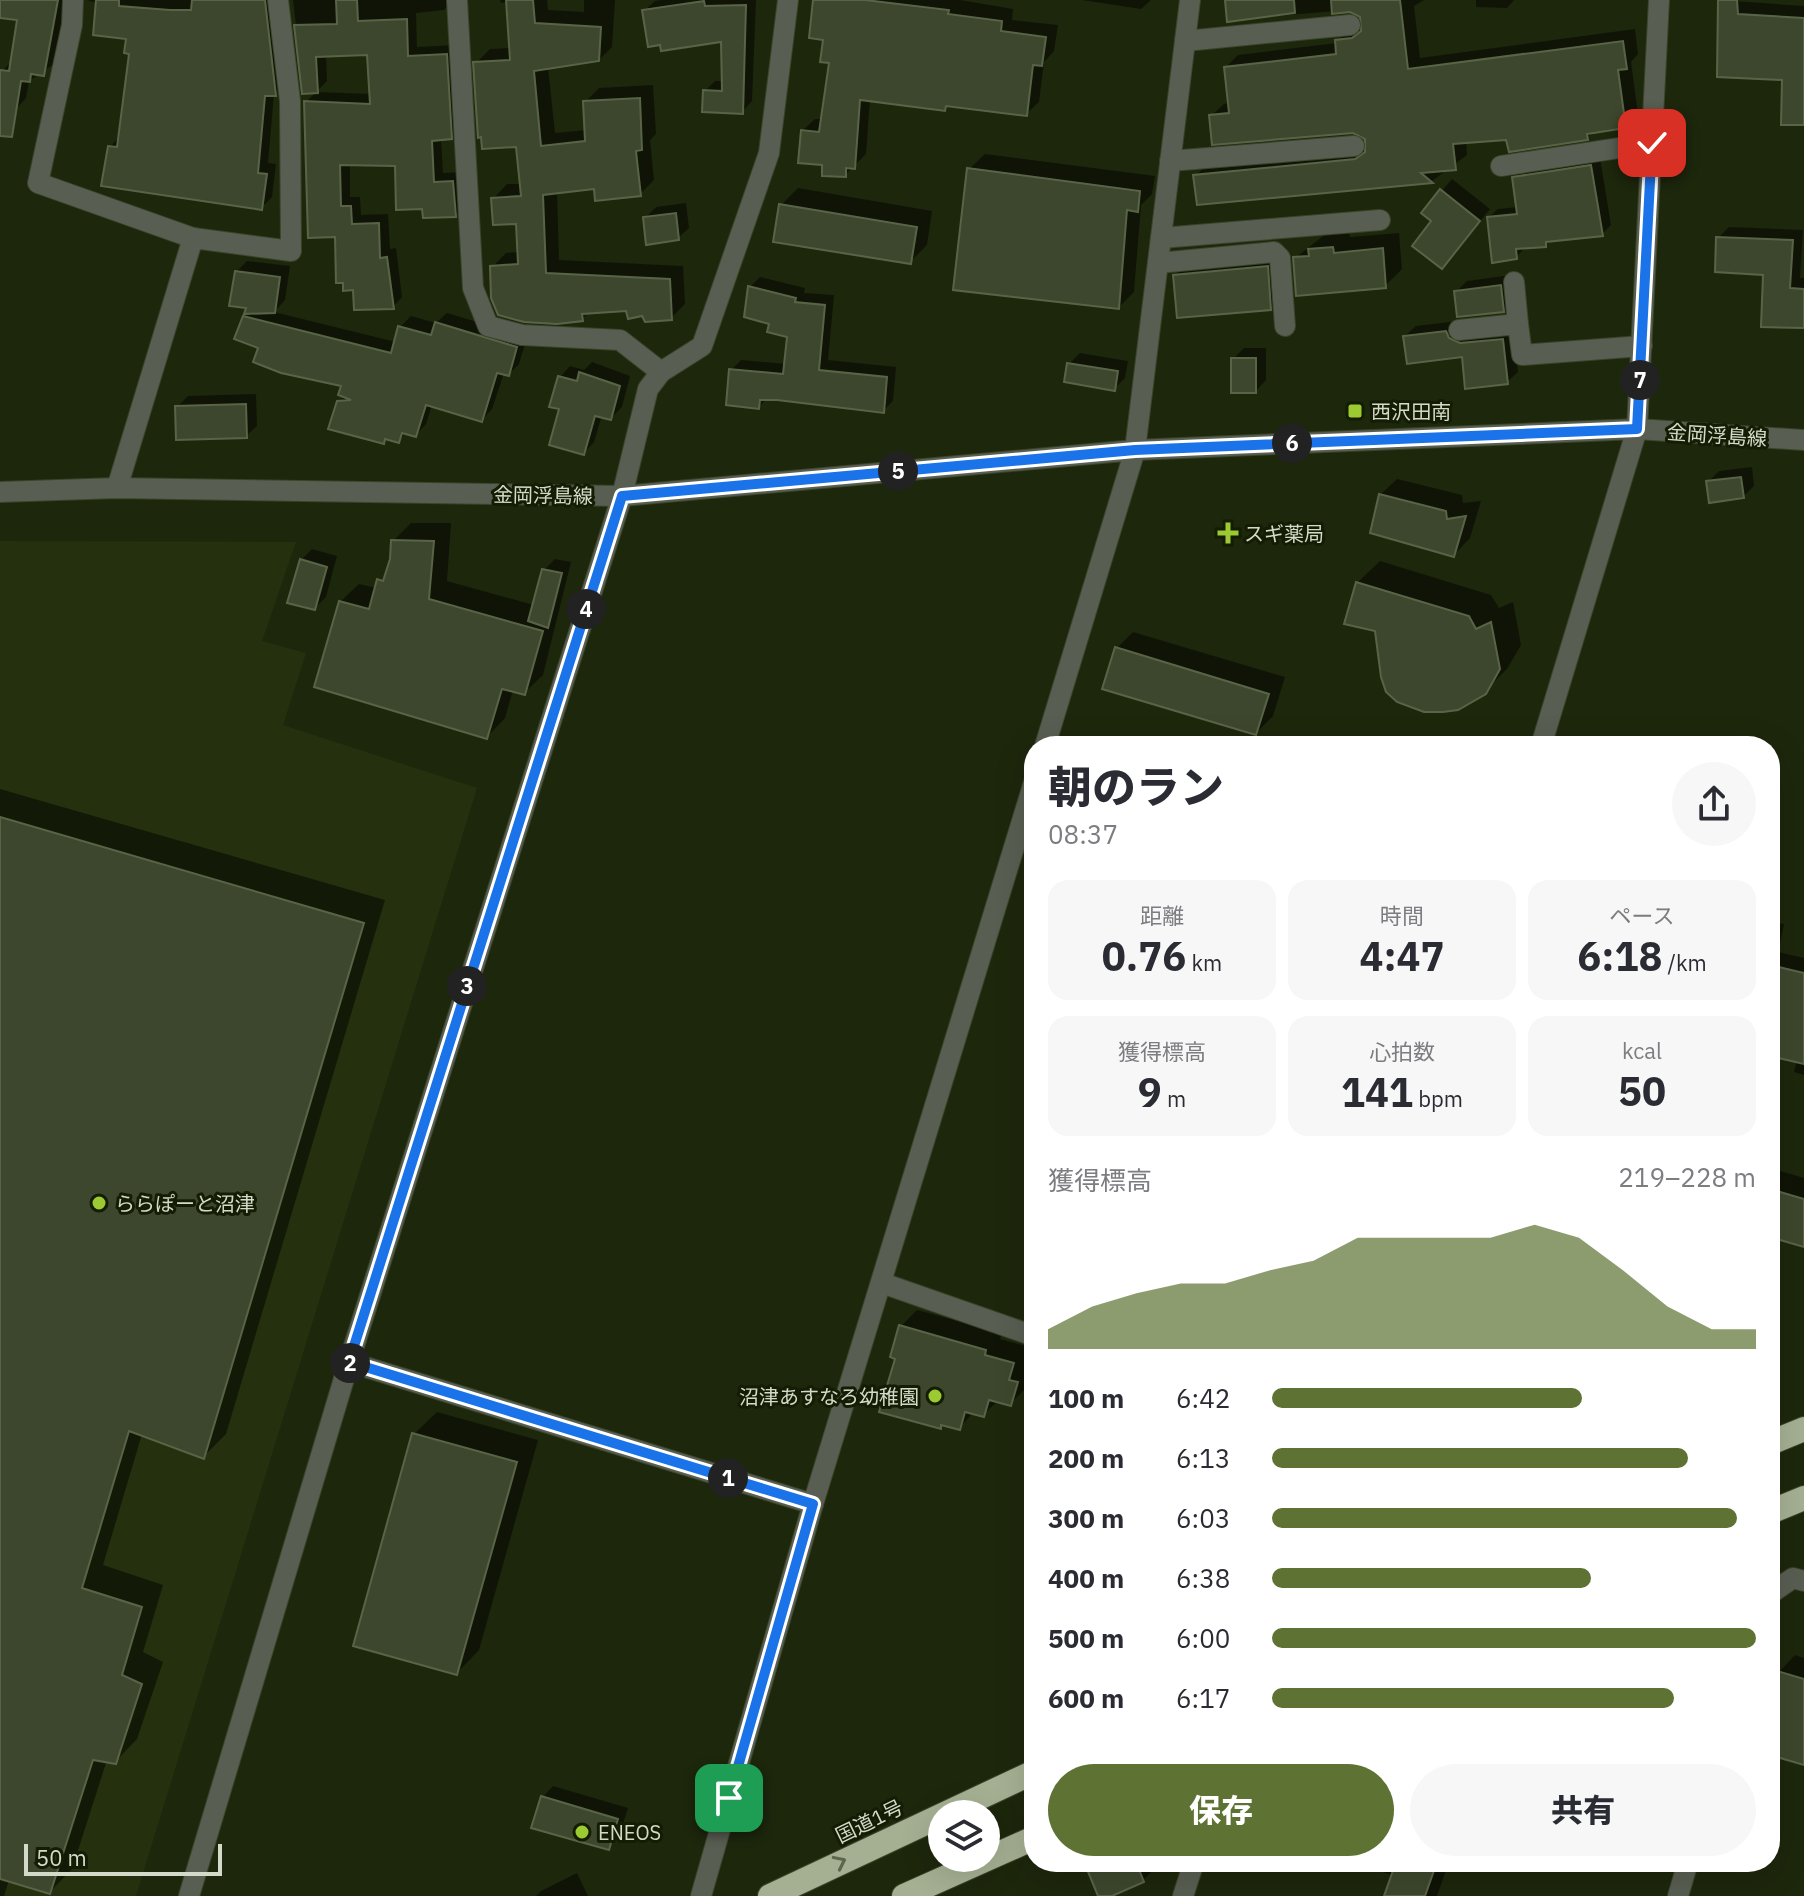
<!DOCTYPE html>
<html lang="ja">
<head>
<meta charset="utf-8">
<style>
  :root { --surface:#fff; --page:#f7f7f7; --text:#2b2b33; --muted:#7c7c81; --accent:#5e7333 }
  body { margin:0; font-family:"IBM Plex Sans","Noto Sans JP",sans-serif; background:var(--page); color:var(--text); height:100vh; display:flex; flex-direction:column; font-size:30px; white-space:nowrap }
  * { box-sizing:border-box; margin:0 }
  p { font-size:26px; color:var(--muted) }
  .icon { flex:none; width:44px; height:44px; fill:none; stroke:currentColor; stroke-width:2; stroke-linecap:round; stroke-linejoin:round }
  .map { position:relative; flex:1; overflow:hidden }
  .details { position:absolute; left:1024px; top:736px; width:756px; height:1136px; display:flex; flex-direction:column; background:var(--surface); border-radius:32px; box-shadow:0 8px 32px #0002 }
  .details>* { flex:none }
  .fabs { position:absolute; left:928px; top:1800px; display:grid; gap:16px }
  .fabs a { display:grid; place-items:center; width:72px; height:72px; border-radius:50%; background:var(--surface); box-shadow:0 8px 32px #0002; font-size:40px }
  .scale { position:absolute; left:24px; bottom:20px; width:198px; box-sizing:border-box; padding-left:8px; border:4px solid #d3daca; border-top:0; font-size:22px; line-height:28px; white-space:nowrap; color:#d3daca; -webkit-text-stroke:6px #141d04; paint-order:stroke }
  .pin { position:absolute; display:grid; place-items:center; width:68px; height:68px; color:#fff; margin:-34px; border-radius:16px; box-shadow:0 4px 12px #0006 }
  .km { position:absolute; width:40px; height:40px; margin:-20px; border-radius:50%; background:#222; color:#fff; font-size:22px; line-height:40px; text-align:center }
  .round { display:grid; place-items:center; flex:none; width:84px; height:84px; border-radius:42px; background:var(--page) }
  .summary { display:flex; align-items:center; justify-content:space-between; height:136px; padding:0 24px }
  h1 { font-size:44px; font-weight:800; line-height:60px }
  .figures { display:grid; grid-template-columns:repeat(3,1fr); gap:12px; height:136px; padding:8px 24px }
  .figures div { display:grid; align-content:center; border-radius:20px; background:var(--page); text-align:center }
  .figures b { font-size:40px; font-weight:800 }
  .figures small { font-size:22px; font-weight:400 }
  .figures p { font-size:22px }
  .chart { height:224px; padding:16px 24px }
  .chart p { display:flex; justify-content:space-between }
  .chart svg { width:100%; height:144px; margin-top:8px; fill:var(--accent); opacity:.7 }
  .button { display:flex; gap:16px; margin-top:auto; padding:16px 24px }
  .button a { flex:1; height:92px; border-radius:48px; background:var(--accent); color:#fff; font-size:32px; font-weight:800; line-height:92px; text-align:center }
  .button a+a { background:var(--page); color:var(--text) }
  ul { padding:0 24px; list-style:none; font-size:26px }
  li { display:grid; grid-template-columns:128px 96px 1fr; align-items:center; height:60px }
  li i { height:20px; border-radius:10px; background:var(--accent) }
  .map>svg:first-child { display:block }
  .built { fill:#24300e }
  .shadow { fill:#0007 }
  .building { fill:#3d472d; stroke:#596447; stroke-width:2 }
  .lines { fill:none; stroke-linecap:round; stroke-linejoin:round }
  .minor-casing { stroke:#3a442a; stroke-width:22 }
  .highway-casing { stroke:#3a442a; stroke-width:26 }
  .minor { stroke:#595e52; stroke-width:20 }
  .highway { stroke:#a5b093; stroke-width:24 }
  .oneway { stroke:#5c664c }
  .route-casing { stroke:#fff; stroke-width:16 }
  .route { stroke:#1a73e8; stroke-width:10 }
  .poi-dot { fill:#9cca32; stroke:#141d04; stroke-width:3 }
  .labels { text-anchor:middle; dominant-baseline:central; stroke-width:6; stroke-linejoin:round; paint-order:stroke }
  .poi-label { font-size:20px; fill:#d3daca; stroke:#141d04; text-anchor:start }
  .street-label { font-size:20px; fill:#d3daca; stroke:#141d04 }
</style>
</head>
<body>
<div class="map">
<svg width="1804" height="1896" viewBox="0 0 1804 1896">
  <rect width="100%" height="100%" fill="#1d270c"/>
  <!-- built -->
  <polygon class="built" points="0,541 296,542 262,641 306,653 283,725 477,788 136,1896 0,1896"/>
  <!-- shadow -->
  <g class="shadow">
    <polygon points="0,0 66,0 54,64 29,81 26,98 16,109 0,107 0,82 2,71 13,60 19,19 0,16"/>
    <polygon points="87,0 277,0 286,83 274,94 268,163 276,164 272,197 261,208 110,147 120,136 132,52 128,37 98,3"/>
    <polygon points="293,0 454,0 444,10 416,13 417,47 456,45 461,128 451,137 441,138 443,173 462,172 465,205 455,215 424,207 396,164 350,163 350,197 360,197 361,215 388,214 390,249 396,248 402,297 393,307 355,288 337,235 306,102 316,92 372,94 369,53 326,54 327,81 317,91 304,92"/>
    <polygon points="500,0 547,0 548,10 584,12 584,0 615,0 612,47 598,61 548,67 555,133 586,130 585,102 599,88 653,85 656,134 650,140 654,180 640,194 595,187 557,191 559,260 683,266 685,304 671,318 627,309 590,311 582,319 492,267 506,253 519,252 518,222 494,198 507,184 522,184 518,145 476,63 490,49 511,48 508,2 501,3"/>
    <polygon points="661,0 756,0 752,101 742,112 705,91 715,81 724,81 723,40 644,11 655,1"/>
    <polygon points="815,0 960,0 1013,9 1012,20 1058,25 1054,51 1044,62 1039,102 1026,114 949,105 944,109 870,99 866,154 845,175 824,163 802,131 815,119 823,119 831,61"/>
    <polygon points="1082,0 1151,0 1141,9"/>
    <polygon points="1229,0 1424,0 1414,6 1420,58 1635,29 1638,54 1631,62 1638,114 1625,127 1594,131 1587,138 1466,141 1467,155 1432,181 1199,203 1195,176 1208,164 1370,147 1366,137 1353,131 1211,116 1224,104 1230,103 1226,67 1238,55 1337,43 1349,28 1365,25 1362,15 1349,10 1229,20"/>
    <polygon points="1476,0 1539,0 1514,0 1507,8 1476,7"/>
    <polygon points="1720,0 1804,6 1804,40 1737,76"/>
    <polygon points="985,154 1155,176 1152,194 1141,205 1134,292 1119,307 969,169"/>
    <polygon points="1600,158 1611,225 1602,234 1551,240 1546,245 1525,247 1516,258 1489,217 1498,209 1518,207 1514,178 1523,169"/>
    <polygon points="1452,179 1490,209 1452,256 1434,221 1424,212"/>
    <polygon points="798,188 932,211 927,245 910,262 781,205"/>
    <polygon points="686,203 689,228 678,238 645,218 656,207"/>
    <polygon points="1729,227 1803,230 1800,278 1804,278 1804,326 1765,273 1718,238"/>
    <polygon points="1349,231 1350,237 1399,233 1402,269 1385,286 1295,258 1327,233"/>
    <polygon points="1284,250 1287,292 1270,308 1175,275 1192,259"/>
    <polygon points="247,261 290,266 285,300 274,312 396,342 400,327 411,316 436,323 447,313 527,337 519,364 509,374 504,373 492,409 482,420 432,405 426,424 416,435 407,432 398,441 387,438 383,442 338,402 345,396 343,385 261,347 244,318 250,312 249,307 236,272"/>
    <polygon points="1511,275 1514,300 1503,310 1456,292 1467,281"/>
    <polygon points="760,277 805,288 804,293 834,295 828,360 896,367 893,401 883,411 767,398 759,407 731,370 741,360 786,364 789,336 771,322 750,287"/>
    <polygon points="1457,321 1513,329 1518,372 1507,382 1463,354 1405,336 1416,326"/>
    <polygon points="1244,348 1266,348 1266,380 1256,391 1233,359"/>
    <polygon points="1080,353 1128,361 1125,378 1114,389 1069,364"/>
    <polygon points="592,362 630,376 622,407 611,418 602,415 594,442 584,453 562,408 560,377 570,366 584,370"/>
    <polygon points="256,394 257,426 246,436 177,407 188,396"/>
    <polygon points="1752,467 1754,486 1743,497 1708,482 1719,471"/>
    <polygon points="1397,479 1462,495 1463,503 1481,501 1470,538 1454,555 1380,495"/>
    <polygon points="411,523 451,523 447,581 534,605 544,570 555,559 571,562 543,675 524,693 513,690 505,718 487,737 340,602 359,584 377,588 389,570 393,541"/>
    <polygon points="312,549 337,556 326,597 315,608 301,560"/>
    <polygon points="1380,561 1491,595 1499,608 1513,602 1521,645 1507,669 1484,692 1357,583"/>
    <polygon points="1133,632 1285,677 1273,716 1256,733 1116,649"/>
    <polygon points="0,789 385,900 226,1434 203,1457 142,1434 103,1565 163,1585 143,1652 163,1662 137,1739 115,1762 107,1760 72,1869 50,1892 9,1880 4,1896 0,1896"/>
    <polygon points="1770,921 1784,924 1778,952 1804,958 1804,1075 1794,1072 1797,1060 1770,1054"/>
    <polygon points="1770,1168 1804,1178 1804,1245 1770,1235"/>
    <polygon points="917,1310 1002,1333 1000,1339 1029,1347 1025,1363 1033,1365 1027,1387 1010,1404 998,1401 983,1415 974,1412 959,1428 944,1423 941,1427 897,1357 900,1327"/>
    <polygon points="437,1412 538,1440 479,1650 457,1673 414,1434"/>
    <polygon points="1795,1655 1804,1658 1804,1763 1770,1753 1770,1703 1779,1672"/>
    <polygon points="553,1786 628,1808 619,1837 608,1848 543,1797"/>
    <polygon points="1086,1862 1159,1862 1160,1864 1143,1880 1100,1896"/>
    <polygon points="1354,1862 1449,1862 1437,1896 1386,1896 1394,1876"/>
    <polygon points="577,1873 588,1896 536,1896 541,1891"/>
  </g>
  <!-- building -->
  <g class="building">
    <polygon points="0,0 58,0 44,76 31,74 30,82 21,81 12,137 0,136 0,70 9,71 17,20 0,18"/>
    <polygon points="96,0 119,0 119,6 170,10 191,10 192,0 265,0 276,96 265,96 258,173 267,174 262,210 101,186 108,146 117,147 129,54 124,53 126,39 93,35"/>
    <polygon points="336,0 357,0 358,21 407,19 408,56 447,54 452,139 432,141 434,182 453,181 456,217 423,218 422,209 396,210 395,166 340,165 341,206 351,206 352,224 379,223 380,258 387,257 394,309 354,310 353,290 343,291 343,283 336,283 335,237 308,238 304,101 370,104 367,55 316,57 318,93 302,94 294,25 337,24"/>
    <polygon points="506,0 533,0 535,23 601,27 599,61 534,71 541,146 585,141 583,101 640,98 642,150 636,151 641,196 595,201 594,189 543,195 546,273 670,279 672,320 645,322 642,316 628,319 626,311 582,314 583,321 557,324 524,322 498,315 491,298 490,266 518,264 516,224 493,225 491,198 521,196 516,147 482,149 481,137 478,138 473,62 510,60"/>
    <polygon points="813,0 865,0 949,10 948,14 1002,21 1001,31 1046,37 1042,66 1033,65 1027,116 946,106 945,111 860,100 855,169 846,168 846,177 822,176 822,165 798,163 801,130 819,132 829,63 820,62 823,40 809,38"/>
    <polygon points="1225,0 1294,0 1295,13 1227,22"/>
    <polygon points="1331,0 1400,0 1408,69 1623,41 1627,69 1618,70 1626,128 1587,134 1588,140 1509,152 1506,140 1453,144 1456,170 1421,173 1433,183 1197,205 1193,175 1355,159 1365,152 1365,139 1353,133 1212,145 1209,115 1229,113 1224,67 1336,54 1335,40 1352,38 1361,31 1360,17 1350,12 1332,14"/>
    <polygon points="1718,0 1737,0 1738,14 1804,18 1804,125 1781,125 1782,80 1717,77"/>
    <polygon points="704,1 705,6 746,5 743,114 702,112 703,90 722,91 721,42 661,51 660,45 648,47 642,10"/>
    <polygon points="1591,165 1603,236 1546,242 1546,247 1516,249 1517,259 1492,263 1487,217 1517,214 1512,177"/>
    <polygon points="967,168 1140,191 1138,212 1127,210 1119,309 953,290"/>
    <polygon points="1440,189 1480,221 1442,269 1412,246 1431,221 1421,213"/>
    <polygon points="779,204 917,227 911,264 773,242"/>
    <polygon points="676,213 679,240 646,245 643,217"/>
    <polygon points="1716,237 1793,240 1790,288 1804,289 1804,328 1761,327 1763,275 1715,272"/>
    <polygon points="1333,247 1334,253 1383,248 1386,288 1296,296 1293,257 1309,256 1308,249"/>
    <polygon points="1268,266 1271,310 1177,318 1173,275"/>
    <polygon points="235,271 280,277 275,313 244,314 246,308 229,306"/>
    <polygon points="1501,285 1504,312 1457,317 1454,291"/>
    <polygon points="748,286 796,298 795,302 825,305 819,370 887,377 884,413 777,400 760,400 759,409 726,405 729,369 783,374 787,337 767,332 769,324 744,317"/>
    <polygon points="243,316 391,353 398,326 431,335 435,322 517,347 509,376 497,373 482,422 426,405 416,437 402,433 399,443 385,439 384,444 328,429 337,401 351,400 338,395 341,386 281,373 253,362 258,348 234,339"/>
    <polygon points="1446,331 1449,338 1460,343 1503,339 1508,384 1465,389 1462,357 1407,364 1403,336"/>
    <rect x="1231" y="358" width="25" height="35"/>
    <polygon points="1067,363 1118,371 1115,391 1064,382"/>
    <polygon points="579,372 620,386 611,420 595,416 584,455 549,445 559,409 549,407 558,376 577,381"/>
    <polygon points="246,404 247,438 176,440 175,406"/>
    <polygon points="1741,477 1744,498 1709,503 1706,481"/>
    <polygon points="1379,494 1446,511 1447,519 1466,516 1454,557 1370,533"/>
    <polygon points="391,540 434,541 429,599 543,631 525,695 502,689 487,739 314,687 339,601 369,609 377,579 383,581 390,559"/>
    <polygon points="300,559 327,567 315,610 287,603"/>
    <polygon points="542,569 562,573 548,628 528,621"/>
    <polygon points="1356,582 1469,616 1476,629 1491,622 1500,669 1486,694 1458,710 1443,712 1424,712 1397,702 1386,692 1381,677 1375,631 1344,624"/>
    <polygon points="1115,647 1269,694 1256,735 1102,689"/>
    <polygon points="0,817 364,923 204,1459 129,1431 82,1588 142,1607 122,1675 142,1684 116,1764 93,1760 50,1894 0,1879"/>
    <polygon points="1770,965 1804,973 1804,1064 1770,1056"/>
    <polygon points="1770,1189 1804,1199 1804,1247 1770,1237"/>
    <polygon points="899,1325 986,1350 985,1355 1014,1363 1009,1380 1018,1382 1011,1406 989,1400 984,1417 965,1412 960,1430 941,1425 941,1429 879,1412 895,1359 890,1357"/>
    <polygon points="412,1433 517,1462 457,1675 353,1646"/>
    <polygon points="1777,1671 1804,1679 1804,1765 1770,1755 1770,1695"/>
    <polygon points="541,1796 618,1819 609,1850 531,1828"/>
    <polygon points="1084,1862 1136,1862 1144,1882 1112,1896 1098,1896"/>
    <polygon points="1396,1862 1437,1862 1425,1896 1384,1896"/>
  </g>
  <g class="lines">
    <!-- minor casing -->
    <g class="minor-casing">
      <g id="minor">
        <polyline points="73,0 72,25 38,183 193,238"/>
        <polyline points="457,0 473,288 488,326 522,335 620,340 661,372"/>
        <polyline points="1185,41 1350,25"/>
        <polyline points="1170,161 1354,146"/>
        <polyline points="1501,166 1652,143"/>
        <polyline points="1161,238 1380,220"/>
        <polyline points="1158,263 1274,252 1280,258 1285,326"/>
        <polyline points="1514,282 1518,324"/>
        <polyline points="1459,330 1518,324 1522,355 1642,346"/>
        <polyline points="117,488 193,238 291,251 290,101 278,0"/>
        <polyline points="0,492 117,488 622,496 1135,450 1637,429 1804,440"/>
        <polyline points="1045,746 1135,450 1190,0"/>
        <polyline points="1541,746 1637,429 1659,0"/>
        <polyline points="882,1283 1034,1336"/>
        <polyline points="349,1362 813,1504"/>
        <polyline points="1770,1594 1793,1578 1804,1581"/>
        <polyline points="189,1896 349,1362 622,496 648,389 661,372 702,346 769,153 788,0"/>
        <polyline points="701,1896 813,1504 1034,782"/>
        <polyline points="1183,1896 1194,1862"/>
        <polyline points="1678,1896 1688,1862"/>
      </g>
    </g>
    <!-- highway casing -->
    <g class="highway-casing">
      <g id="highway">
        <polyline points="1770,1443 1804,1429"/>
        <polyline points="1770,1512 1804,1498"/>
        <polyline points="770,1896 1034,1772"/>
        <polyline points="904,1896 1034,1838"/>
      </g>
    </g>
    <!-- minor -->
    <use href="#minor" class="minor"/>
    <!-- highway -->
    <use href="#highway" class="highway"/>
  </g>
  <!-- one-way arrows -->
  <defs><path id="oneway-chevron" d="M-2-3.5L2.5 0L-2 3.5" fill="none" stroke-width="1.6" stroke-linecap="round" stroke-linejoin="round" transform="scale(2)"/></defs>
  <use class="oneway" href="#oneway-chevron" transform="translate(840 1862) rotate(-26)"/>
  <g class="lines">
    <!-- route casing -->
    <g class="route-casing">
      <polyline id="route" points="729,1798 813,1504 349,1362 622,496 1135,450 1637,429 1652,143"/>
    </g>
    <!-- route -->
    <use href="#route" class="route"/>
  </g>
  <!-- markers -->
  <g class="poi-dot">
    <rect x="1347" y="403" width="16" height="16" rx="4"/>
    <path d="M1224 521h8v8h8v8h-8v8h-8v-8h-8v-8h8z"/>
    <circle cx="99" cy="1203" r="8"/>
    <circle cx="935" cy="1396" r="8"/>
    <circle cx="582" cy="1832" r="8"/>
  </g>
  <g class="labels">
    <!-- poi labels -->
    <g class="poi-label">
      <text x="1371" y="411">西沢田南</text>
      <text x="1244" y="533">スギ薬局</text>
      <text x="115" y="1203">ららぽーと沼津</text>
      <text x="919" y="1396" text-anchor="end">沼津あすなろ幼稚園</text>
      <text x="598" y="1832">ENEOS</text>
    </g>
    <!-- street labels -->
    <g class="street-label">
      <text transform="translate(1717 435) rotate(4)">金岡浮島線</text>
      <text transform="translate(543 495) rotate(1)">金岡浮島線</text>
      <text transform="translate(869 1821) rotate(-26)">国道1号</text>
    </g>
  </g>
</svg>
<div class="fabs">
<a><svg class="icon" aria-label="layers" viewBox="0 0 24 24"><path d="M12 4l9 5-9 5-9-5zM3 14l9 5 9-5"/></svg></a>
</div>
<div class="scale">50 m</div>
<div class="pin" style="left:729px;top:1798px;background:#1e9e55"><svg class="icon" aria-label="arrive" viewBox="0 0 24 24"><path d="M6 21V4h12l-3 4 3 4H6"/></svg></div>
<div class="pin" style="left:1652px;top:143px;background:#d93025"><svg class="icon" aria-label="check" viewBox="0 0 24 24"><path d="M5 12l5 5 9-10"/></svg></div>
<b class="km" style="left:728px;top:1478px">1</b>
<b class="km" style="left:350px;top:1363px">2</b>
<b class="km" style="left:467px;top:986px">3</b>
<b class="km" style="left:586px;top:609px">4</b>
<b class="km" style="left:898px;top:471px">5</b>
<b class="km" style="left:1292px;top:443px">6</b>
<b class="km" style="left:1640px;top:380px">7</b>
<section class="details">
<div class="summary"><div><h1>朝のラン</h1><p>08:37</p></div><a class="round"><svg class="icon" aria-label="share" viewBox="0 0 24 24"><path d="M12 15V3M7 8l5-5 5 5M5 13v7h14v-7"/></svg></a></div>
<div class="figures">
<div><p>距離</p><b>0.76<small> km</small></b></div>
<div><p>時間</p><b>4:47</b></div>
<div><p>ペース</p><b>6:18<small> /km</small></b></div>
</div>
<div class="figures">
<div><p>獲得標高</p><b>9<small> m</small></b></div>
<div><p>心拍数</p><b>141<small> bpm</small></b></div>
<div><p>kcal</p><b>50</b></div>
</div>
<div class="chart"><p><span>獲得標高</span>219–228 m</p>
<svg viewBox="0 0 160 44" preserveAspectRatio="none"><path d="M0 44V38L10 31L20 27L30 24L40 24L50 20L60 17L70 10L80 10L90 10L100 10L110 6L120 10L130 20L140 31L150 38L160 38V44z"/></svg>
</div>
<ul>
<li><b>100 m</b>6:42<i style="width:64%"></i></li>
<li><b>200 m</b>6:13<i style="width:86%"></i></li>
<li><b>300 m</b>6:03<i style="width:96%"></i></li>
<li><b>400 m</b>6:38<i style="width:66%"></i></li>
<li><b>500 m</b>6:00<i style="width:100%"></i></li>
<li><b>600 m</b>6:17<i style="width:83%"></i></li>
</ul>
<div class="button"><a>保存</a><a>共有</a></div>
</section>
</div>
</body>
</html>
